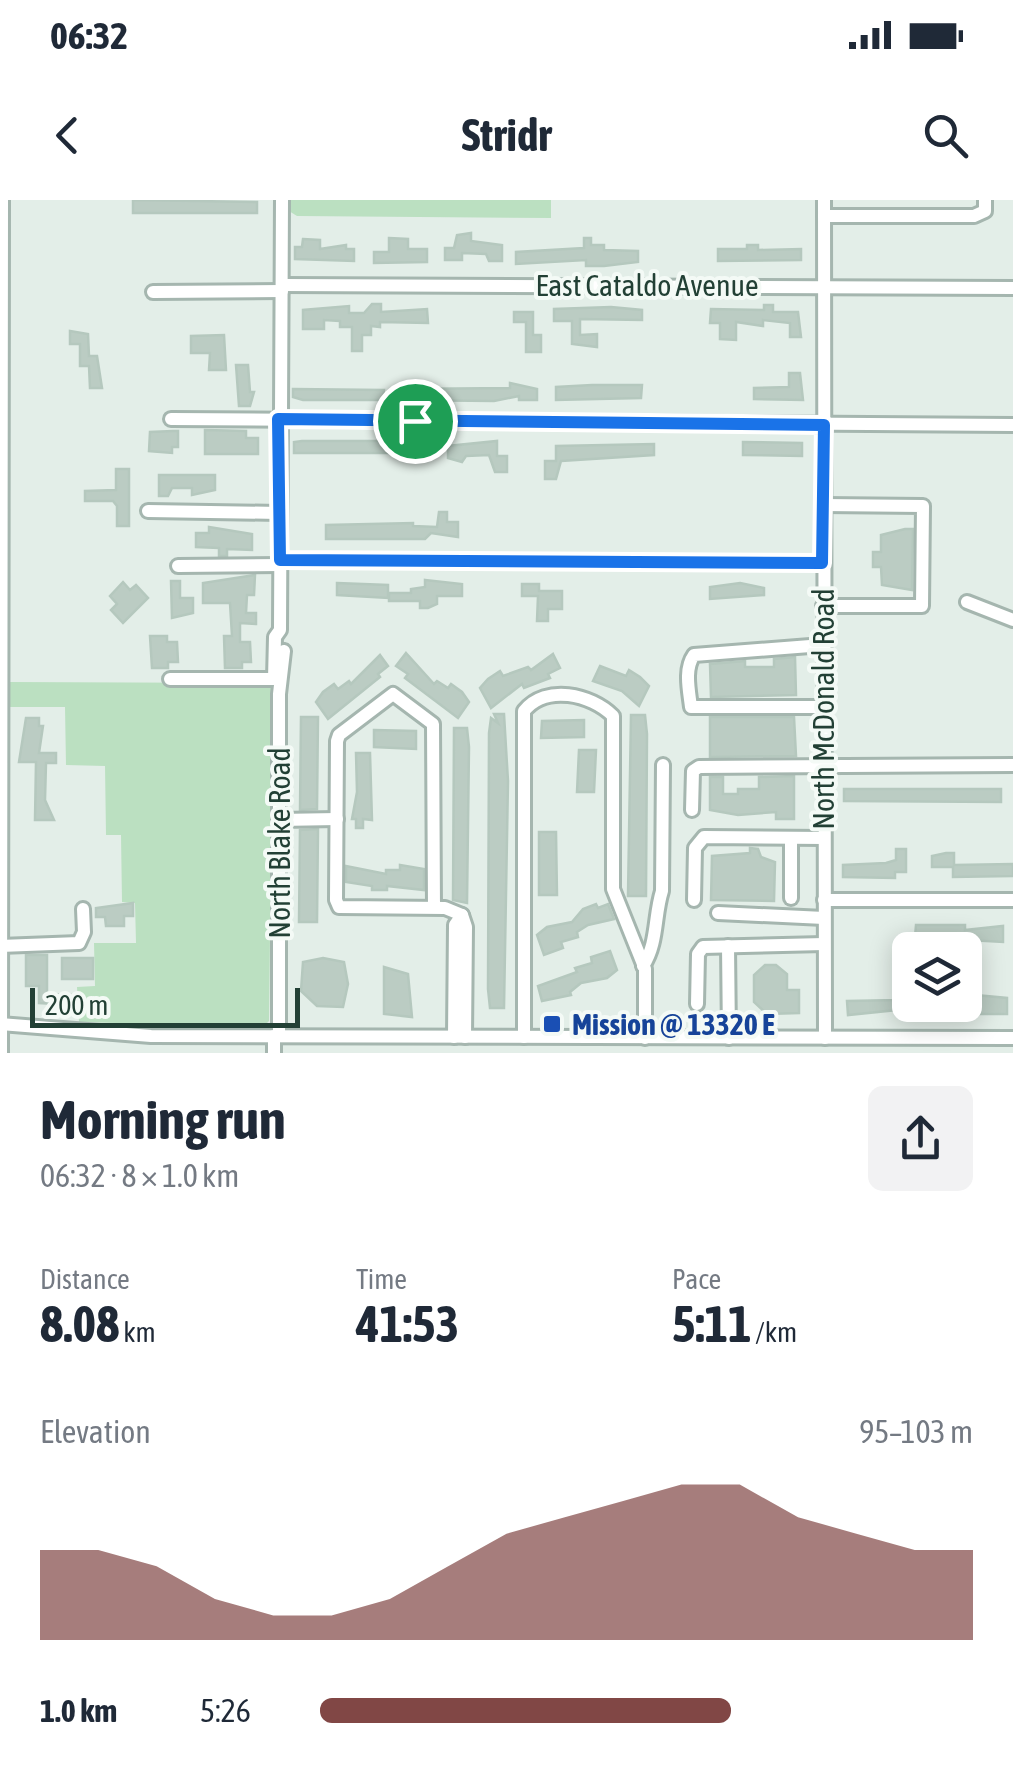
<!DOCTYPE html>
<html lang="en">
<head>
<meta charset="utf-8">
<style>
  :root { --surface:#fff; --page:#f2f2f3; --text:#1f2937; --muted:#747a83; --accent:#814745 }
  body { margin:0; font-family:"Asap Condensed",sans-serif; background:var(--page); color:var(--text); height:100vh; display:flex; flex-direction:column; font-size:38px; white-space:nowrap }
  * { box-sizing:border-box; margin:0 }
  p { font-size:32px; color:var(--muted) }
  .icon { flex:none; width:55px; height:55px; fill:none; stroke:currentColor; stroke-width:2; stroke-linecap:round; stroke-linejoin:round }
  .map { position:relative; height:853px; overflow:hidden }
  .side { display:flex; flex-direction:column; background:var(--surface); flex:1 }
  .side>* { flex:none }
  .tools { position:absolute; left:892px; top:732px; display:grid; gap:20px }
  .tools a { display:grid; place-items:center; width:90px; height:90px; border-radius:15px; background:var(--surface); box-shadow:0 5px 25px #0003; font-size:50px }
  .scale { position:absolute; left:30px; bottom:25px; width:270px; box-sizing:border-box; padding-left:10px; border:5px solid #224035; border-top:0; font-size:28px; line-height:35px; white-space:nowrap; color:#224035; -webkit-text-stroke:8px #f4faf6; paint-order:stroke }
  .pin { position:absolute; display:grid; place-items:center; width:85px; height:85px; color:#fff; margin:-42px; border:5px solid #fff; border-radius:50%; box-shadow:0 2px 10px #0007 }
  .round { display:grid; place-items:center; flex:none; width:105px; height:105px; border-radius:15px; background:var(--page) }
  .headline { display:flex; align-items:center; justify-content:space-between; height:170px; padding:0 40px }
  h1 { font-size:55px; font-weight:700; line-height:75px }
  .stats { display:grid; grid-template-columns:repeat(3,1fr); gap:15px; height:170px; padding:10px 40px }
  .stats div { display:grid; align-content:center }
  .stats b { font-size:50px; font-weight:700 }
  .stats small { font-size:28px; font-weight:400 }
  .stats p { font-size:28px }
  .chart { height:280px; padding:20px 40px }
  .chart p { display:flex; justify-content:space-between }
  .chart svg { width:100%; height:180px; margin-top:10px; fill:var(--accent); opacity:.7 }
  ul { padding:0 40px; list-style:none; font-size:32px }
  li { display:grid; grid-template-columns:160px 120px 1fr; align-items:center; height:75px }
  li i { height:25px; border-radius:12px; background:var(--accent) }
  .status { display:flex; justify-content:space-between; align-items:center; height:70px; padding:0 50px; background:var(--surface); direction:ltr }
  .status svg { height:28px; fill:currentColor }
  header { display:flex; justify-content:space-between; align-items:center; height:130px; padding:0 40px; background:var(--surface); font-size:45px; font-weight:700 }
  .map>svg:first-child { display:block }
  .green { fill:#bbe0c1 }
  .building { fill:#bbccc3; stroke:#b5c8be; stroke-width:2.5 }
  .lines { fill:none; stroke-linecap:round; stroke-linejoin:round }
  .minor-casing { stroke:#a5b6af; stroke-width:18 }
  .minor { stroke:#fff; stroke-width:12 }
  .route-casing { stroke:#fff; stroke-width:20 }
  .route { stroke:#1a73e8; stroke-width:12 }
  .transit-dot { fill:#1a4fb4; stroke:#f4faf6; stroke-width:4 }
  .labels { text-anchor:middle; dominant-baseline:central; stroke-width:8; stroke-linejoin:round; paint-order:stroke }
  .street-label { font-size:30px; fill:#224035; stroke:#f4faf6 }
  .transit-label { font-size:30px; font-weight:bold; fill:#164399; stroke:#f4faf6; text-anchor:start }
</style>
</head>
<body>
<div class="status"><b>06:32</b><svg viewBox="0 0 49 12"><path d="M0 12V9h3v3zM5 12V6h3v6zM10 12V3h3v9zM15 12V0h3v12zM26 1h20v11H26zM47 4h2v5h-2z"/></svg></div>
<header><svg class="icon" aria-label="back" viewBox="0 0 24 24"><path d="M15 5l-7 7 7 7"/></svg>Stridr<svg class="icon" aria-label="search" viewBox="0 0 24 24"><circle cx="10" cy="10" r="6"/><path d="M15 15l6 6"/></svg></header>
<div class="map">
<svg width="1013" height="853" viewBox="0 0 1013 853">
  <rect width="100%" height="100%" fill="#e3eee8"/>
  <!-- green -->
  <g class="green">
    <polygon points="289,0 551,0 551,18 297,16 289,11"/>
    <polygon points="9,482 273,483 269,821 263,827 79,822 77,787 95,786 94,743 136,743 135,703 122,702 121,635 106,635 105,566 66,565 65,507 10,507"/>
  </g>
  <!-- building -->
  <g class="building">
    <polygon points="133,0 257,2 257,13 133,13"/>
    <polygon points="471,33 471,41 502,45 502,61 489,61 486,54 462,53 462,60 445,60 445,48 454,48 457,35"/>
    <polygon points="389,38 408,39 408,49 427,49 427,62 374,63 374,52 389,52"/>
    <polygon points="584,38 591,38 591,45 604,45 604,50 638,51 638,62 604,66 586,66 586,60 516,64 516,52 584,48"/>
    <polygon points="303,39 320,40 320,49 346,45 346,49 354,49 354,61 295,59 295,47 302,47"/>
    <polygon points="747,45 758,45 758,50 801,49 801,60 718,61 718,49 747,49"/>
    <polygon points="372,104 381,104 381,112 427,109 428,123 380,122 380,127 371,126 371,135 362,135 362,151 352,151 352,127 340,127 340,121 324,120 324,129 303,129 303,110 349,106 349,113 364,113"/>
    <polygon points="764,105 773,105 773,112 798,112 801,137 790,137 790,123 763,120 763,126 736,122 736,140 720,139 720,123 710,123 711,109 764,110"/>
    <polygon points="611,107 642,110 642,120 580,119 580,135 597,134 597,147 572,144 572,121 554,121 554,109"/>
    <polygon points="514,112 533,112 533,135 541,135 541,152 526,152 526,122 514,122"/>
    <polygon points="70,131 88,134 89,156 97,156 102,188 90,188 89,166 80,166 80,144 70,144"/>
    <polygon points="224,135 226,170 209,170 210,153 191,153 191,136"/>
    <polygon points="236,165 248,165 250,192 254,192 250,206 239,206"/>
    <polygon points="789,173 800,173 803,200 754,199 754,188 789,187"/>
    <polygon points="510,183 537,189 537,200 519,200 519,196 494,201 402,200 402,189 510,188"/>
    <polygon points="592,185 642,185 641,198 556,200 556,187"/>
    <polygon points="293,189 384,190 383,200 303,200 293,197"/>
    <polygon points="205,230 246,231 246,238 258,238 258,254 205,254"/>
    <polygon points="173,231 178,231 178,247 172,247 172,253 149,251 150,232"/>
    <polygon points="420,241 429,243 429,253 294,253 294,242 302,241"/>
    <polygon points="497,241 497,256 507,256 507,272 495,272 489,255 466,256 462,262 448,258 448,246"/>
    <polygon points="743,242 802,243 802,256 743,255"/>
    <polygon points="654,244 654,255 561,261 556,279 545,279 545,261 556,261 556,246"/>
    <polygon points="116,269 129,269 129,326 117,326 117,306 113,301 85,301 85,291 116,290"/>
    <polygon points="159,275 215,275 215,290 192,295 192,288 172,288 168,296 159,296"/>
    <polygon points="439,312 447,312 447,322 458,322 458,337 431,333 425,339 326,339 326,325 413,323 413,326 437,327"/>
    <polygon points="209,327 252,334 252,350 227,349 227,356 219,356 219,348 196,347 196,333 209,333"/>
    <polygon points="905,329 913,329 912,390 882,385 881,367 873,367 873,352 881,352 881,335"/>
    <polygon points="255,375 254,395 247,395 246,413 256,413 256,424 240,423 240,442 250,442 251,462 242,462 242,468 225,468 224,436 232,436 230,403 203,403 203,383"/>
    <polygon points="425,380 462,384 462,396 437,396 437,404 428,408 420,408 420,401 389,401 389,393 411,393 411,389 425,387"/>
    <polygon points="171,381 180,381 180,398 193,398 193,413 172,418"/>
    <polygon points="123,382 130,390 136,385 148,398 123,423 111,410 117,404 110,396"/>
    <polygon points="337,383 388,385 388,398 337,395"/>
    <polygon points="740,383 764,388 764,395 710,399 710,387"/>
    <polygon points="522,384 539,384 539,391 562,391 562,409 548,409 548,421 537,421 538,396 522,396"/>
    <polygon points="150,436 167,436 167,442 177,442 178,462 168,462 168,468 152,468"/>
    <polygon points="406,453 434,484 437,481 448,488 451,484 462,492 469,502 458,518 405,478 408,474 396,466"/>
    <polygon points="553,454 560,468 548,474 550,478 524,488 522,484 491,508 480,488 488,479 500,471 503,476 528,467 531,470"/>
    <polygon points="380,455 388,466 378,474 380,477 328,519 316,502 323,492 334,484 338,489 349,481 351,484"/>
    <polygon points="795,457 796,495 711,497 710,464 745,461 745,467 774,467 774,459"/>
    <polygon points="600,466 626,476 629,470 640,477 649,486 639,506 622,491 593,481"/>
    <polygon points="494,514 504,514 508,581 504,808 490,808 488,789 489,533 491,518 498,523"/>
    <polygon points="631,515 645,515 647,534 646,696 628,696"/>
    <polygon points="301,517 318,517 317,609 300,610"/>
    <polygon points="710,517 794,517 796,556 710,557"/>
    <polygon points="26,518 39,518 39,526 43,526 39,553 56,553 56,563 46,563 45,600 54,620 35,620 36,562 19,562"/>
    <polygon points="584,520 584,537 541,538 542,521"/>
    <polygon points="454,528 467,528 469,547 467,703 453,700"/>
    <polygon points="374,530 416,531 416,549 374,547"/>
    <polygon points="579,550 596,550 594,592 577,592"/>
    <polygon points="356,553 370,553 372,620 363,619 363,628 356,628 356,619 352,619 357,592"/>
    <polygon points="794,576 794,619 776,619 776,612 738,615 710,610 710,577 723,577 723,594 738,594 738,589 759,589 759,577"/>
    <polygon points="844,589 1001,589 1001,602 844,601"/>
    <polygon points="318,629 317,722 299,722 300,630"/>
    <polygon points="539,632 556,632 557,695 539,695"/>
    <polygon points="750,648 758,649 761,657 775,662 774,701 711,700 712,656 750,653"/>
    <polygon points="896,649 906,649 906,672 895,672 895,678 843,677 843,665 886,663 896,660"/>
    <polygon points="946,653 954,653 954,665 1013,664 1013,676 953,677 953,667 932,667 932,656"/>
    <polygon points="400,665 424,669 424,690 387,686 387,690 372,690 372,686 346,682 346,666 386,674 386,670 400,670"/>
    <polygon points="133,703 133,716 124,716 124,726 106,726 105,717 96,717 96,708"/>
    <polygon points="596,704 598,708 608,704 614,719 588,725 577,732 578,737 561,742 563,748 544,755 537,735 547,727 572,722 583,709"/>
    <polygon points="916,725 965,725 965,730 1003,726 1003,742 915,737"/>
    <polygon points="610,751 617,770 607,778 581,783 570,792 571,795 542,801 538,786 577,772 575,768 592,763 591,757"/>
    <polygon points="26,755 47,755 47,794 72,795 72,805 39,803 39,786 26,786"/>
    <rect x="62" y="758" width="31" height="21"/>
    <polygon points="323,758 344,762 348,784 343,807 317,806 301,791 303,762"/>
    <polygon points="765,765 776,765 787,774 787,790 799,790 799,813 767,814 754,802 754,775"/>
    <polygon points="384,767 408,774 412,817 384,814"/>
    <polygon points="965,794 1007,798 1007,814 949,814 949,805 965,805"/>
    <polygon points="898,796 906,796 906,809 848,815 847,801 898,800"/>
  </g>
  <g class="lines">
    <!-- minor casing -->
    <g class="minor-casing">
      <g id="minor">
        <polyline points="824,0 825,838"/>
        <polyline points="824,16 974,16 985,11 985,0"/>
        <polyline points="282,85 1013,88"/>
        <polyline points="153,92 282,91"/>
        <polyline points="171,219 1013,225"/>
        <polyline points="148,311 279,313"/>
        <polyline points="279,360 822,363"/>
        <polyline points="178,366 280,365"/>
        <polyline points="967,402 1013,420"/>
        <polyline points="823,406 922,406 923,306 823,305"/>
        <path d="M823 445 694 455C684 469 689 490 691 507H824"/>
        <polyline points="170,479 274,479 275,437 280,430 282,0"/>
        <polyline points="692,610 693,571 699,567 1013,565"/>
        <polyline points="279,620 337,619"/>
        <polyline points="791,698 791,638"/>
        <polyline points="694,700 695,648 704,637 824,638"/>
        <polyline points="824,700 1013,700"/>
        <polyline points="434,708 433,524 393,494 339,535 337,541 336,700 339,707 445,708 462,715 466,727 465,837"/>
        <polyline points="718,713 824,718"/>
        <polyline points="0,746 79,743 84,732 83,709"/>
        <polyline points="728,746 729,838"/>
        <path d="M643 766C658 743 654 716 662 691L663 565"/>
        <polyline points="697,804 698,754 703,747 824,744"/>
        <polyline points="0,824 151,836 1013,838"/>
        <polyline points="279,836 279,494 284,451"/>
        <polyline points="454,837 455,725 462,715"/>
        <path d="M524 837V511C546 484 591 494 613 516V689L645 769V838"/>
        <polyline points="1,853 2,0"/>
        <polyline points="274,853 274,836"/>
      </g>
    </g>
    <!-- minor -->
    <use href="#minor" class="minor"/>
  </g>
  <g class="lines">
    <!-- route casing -->
    <g class="route-casing">
      <polygon id="route" points="278,219 824,225 822,363 280,360"/>
    </g>
    <!-- route -->
    <use href="#route" class="route"/>
  </g>
  <!-- markers -->
  <rect class="transit-dot" x="542" y="814" width="20" height="20" rx="5"/>
  <g class="labels">
    <!-- street labels -->
    <g class="street-label">
      <text x="647" y="85">East Cataldo Avenue</text>
      <text transform="translate(823 509) rotate(-90)">North McDonald Road</text>
      <text transform="translate(279 643) rotate(-90)">North Blake Road</text>
    </g>
    <!-- transit labels -->
    <g class="transit-label">
      <text x="572" y="824">Mission @ 13320 E</text>
    </g>
  </g>
</svg>
<div class="tools">
<a><svg class="icon" aria-label="layers" viewBox="0 0 24 24"><path d="M12 4l9 5-9 5-9-5zM3 14l9 5 9-5"/></svg></a>
</div>
<div class="scale">200 m</div>
<div class="pin" style="left:415px;top:221px;background:#1e9e55"><svg class="icon" aria-label="arrive" viewBox="0 0 24 24"><path d="M6 21V4h12l-3 4 3 4H6"/></svg></div>
</div>
<section class="side">
<div class="headline"><div><h1>Morning run</h1><p>06:32 · 8 × 1.0 km</p></div><a class="round"><svg class="icon" aria-label="share" viewBox="0 0 24 24"><path d="M12 15V3M7 8l5-5 5 5M5 13v7h14v-7"/></svg></a></div>
<div class="stats">
<div><p>Distance</p><b>8.08<small> km</small></b></div>
<div><p>Time</p><b>41:53</b></div>
<div><p>Pace</p><b>5:11<small> /km</small></b></div>
</div>
<div class="chart"><p><span>Elevation</span>95–103 m</p>
<svg viewBox="0 0 160 44" preserveAspectRatio="none"><path d="M0 44V22L10 22L20 26L30 34L40 38L50 38L60 34L70 26L80 18L90 14L100 10L110 6L120 6L130 14L140 18L150 22L160 22V44z"/></svg>
</div>
<ul>
<li><b>1.0 km</b>5:26<i style="width:63%"></i></li>
</ul>
</section>
</body>
</html>
